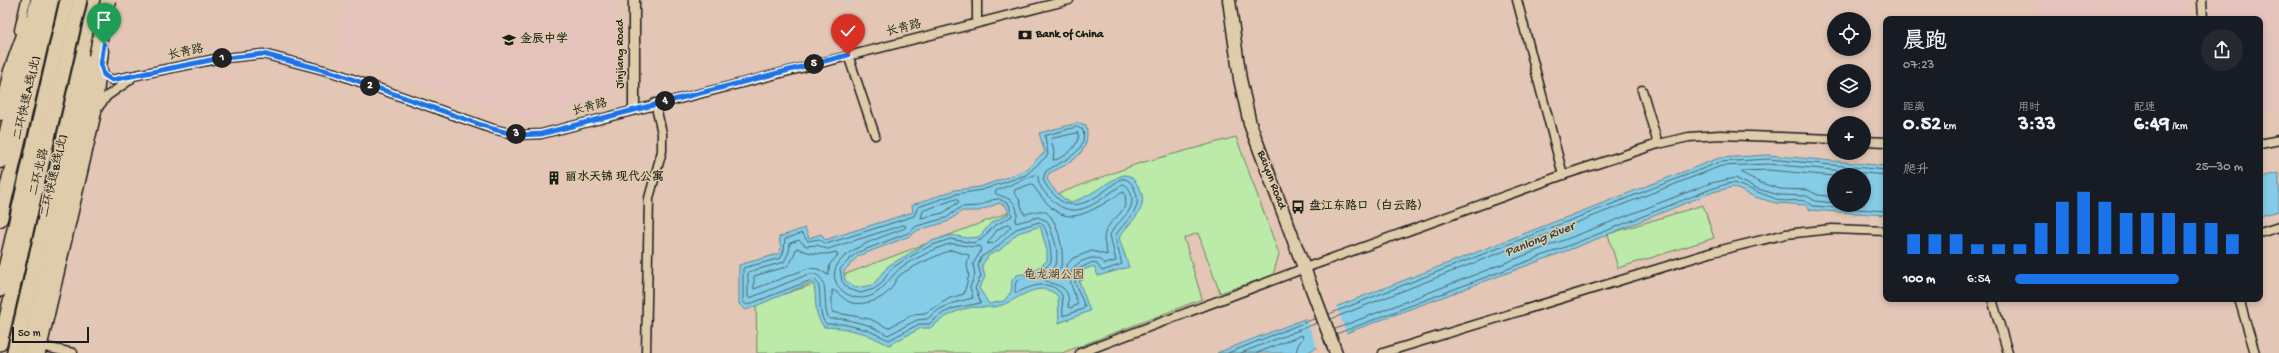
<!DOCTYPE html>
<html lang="zh">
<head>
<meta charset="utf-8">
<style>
  :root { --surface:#171b24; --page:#242831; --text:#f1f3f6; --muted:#9ea1a6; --accent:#1a73e8 }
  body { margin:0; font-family:"Gochi Hand","LXGW WenKai TC",sans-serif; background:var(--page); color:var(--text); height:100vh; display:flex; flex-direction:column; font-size:15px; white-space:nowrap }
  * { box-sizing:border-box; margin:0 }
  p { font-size:13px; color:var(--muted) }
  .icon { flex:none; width:22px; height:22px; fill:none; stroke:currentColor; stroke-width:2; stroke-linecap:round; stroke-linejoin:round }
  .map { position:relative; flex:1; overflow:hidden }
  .side { position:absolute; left:1883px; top:16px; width:380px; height:286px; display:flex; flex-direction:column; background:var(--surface); border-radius:8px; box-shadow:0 2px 6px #0003 }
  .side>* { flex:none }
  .controls { position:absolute; left:1827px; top:12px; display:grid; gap:8px }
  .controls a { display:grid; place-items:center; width:44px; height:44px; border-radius:50%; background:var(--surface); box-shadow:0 2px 6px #0003; font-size:20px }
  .scale { position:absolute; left:12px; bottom:10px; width:77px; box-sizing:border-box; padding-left:4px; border:2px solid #1c1c1c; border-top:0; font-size:11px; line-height:14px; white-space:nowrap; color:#1c1c1c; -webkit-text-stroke:3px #dfccaa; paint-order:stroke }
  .pin { position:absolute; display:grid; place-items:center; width:34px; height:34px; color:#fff; margin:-41px -17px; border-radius:50% 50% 50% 0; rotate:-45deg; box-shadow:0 0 4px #0007 }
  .pin .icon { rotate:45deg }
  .km { position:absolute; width:20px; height:20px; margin:-10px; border-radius:50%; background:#222; color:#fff; font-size:11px; line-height:20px; text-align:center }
  .round { display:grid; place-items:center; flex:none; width:42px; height:42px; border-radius:21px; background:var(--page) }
  .summary { display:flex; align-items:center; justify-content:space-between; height:68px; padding:0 20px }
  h1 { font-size:22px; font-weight:800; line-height:30px }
  .metrics { display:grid; grid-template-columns:repeat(3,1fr); gap:6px; height:68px; padding:4px 20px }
  .metrics div { display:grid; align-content:center }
  .metrics b { font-size:20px; font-weight:800 }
  .metrics small { font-size:11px; font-weight:400 }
  .metrics p { font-size:11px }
  .chart { height:112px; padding:8px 20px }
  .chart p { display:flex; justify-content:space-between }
  .chart svg { width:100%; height:72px; margin-top:4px; stroke:var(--accent); stroke-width:6 }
  ul { padding:0 20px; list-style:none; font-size:13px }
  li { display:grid; grid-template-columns:64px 48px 1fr; align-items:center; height:30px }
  li i { height:10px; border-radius:5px; background:var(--accent) }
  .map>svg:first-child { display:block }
  .built { fill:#e6c2bd }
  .green { fill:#bceaa8; stroke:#6c8362 }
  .water { fill:#85cde6; stroke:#5b8695; fill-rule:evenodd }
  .pier { fill:#e3c6b5 }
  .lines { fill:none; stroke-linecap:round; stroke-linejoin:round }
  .shore { stroke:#46636d; stroke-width:1 }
  .minor-casing { stroke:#1c1c1c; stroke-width:11 }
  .tertiary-casing { stroke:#1c1c1c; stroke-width:13 }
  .secondary-casing { stroke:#1c1c1c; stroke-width:15 }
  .primary-casing { stroke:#1c1c1c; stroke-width:16 }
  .trunk-casing { stroke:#1c1c1c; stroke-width:17 }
  .minor { stroke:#dfccaa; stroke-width:8 }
  .tertiary { stroke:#dfccaa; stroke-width:10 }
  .secondary { stroke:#dfccaa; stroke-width:12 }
  .primary { stroke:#dfccaa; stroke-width:13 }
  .trunk { stroke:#dfccaa; stroke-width:14 }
  .trunk-bridge-casing { stroke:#1c1c1c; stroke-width:17; stroke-linecap:butt }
  .trunk-bridge { stroke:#dfccaa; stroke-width:14 }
  .route-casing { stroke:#fff; stroke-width:8 }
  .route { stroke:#1a73e8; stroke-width:5 }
  .labels { text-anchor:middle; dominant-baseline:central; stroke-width:3; stroke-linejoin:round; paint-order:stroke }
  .street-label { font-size:12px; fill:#1c1c1c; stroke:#dfccaa }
  .poi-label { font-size:12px; font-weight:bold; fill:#1c1c1c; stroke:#dfccaa; text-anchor:start }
  .park-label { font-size:12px; fill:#343b31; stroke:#dfccaa }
  .water-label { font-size:13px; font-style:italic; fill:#313f44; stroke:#dfccaa }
</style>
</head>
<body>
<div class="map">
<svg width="2279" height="353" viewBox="0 0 2279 353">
  <rect width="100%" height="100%" fill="#e3c6b5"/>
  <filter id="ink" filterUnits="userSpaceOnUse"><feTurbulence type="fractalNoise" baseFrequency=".025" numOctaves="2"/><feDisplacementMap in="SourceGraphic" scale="8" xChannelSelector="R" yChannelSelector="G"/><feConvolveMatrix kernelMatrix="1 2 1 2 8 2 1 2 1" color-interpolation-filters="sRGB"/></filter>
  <g filter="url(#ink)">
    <!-- built -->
    <g class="built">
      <polygon points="347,0 402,0 401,70 339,61"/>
      <polygon points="405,0 614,0 614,99 529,120 403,79"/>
      <polygon points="2036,0 2186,0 2187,19 2037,19"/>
      <polygon points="2211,0 2279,0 2279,108 2260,111 2260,19 2213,19"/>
    </g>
    <!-- green -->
    <g class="green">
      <polygon points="1236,137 1279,254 1273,275 1220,293 1198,233 1184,238 1202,299 1062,353 757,353 756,303 846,274 1137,164"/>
      <polygon points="1703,205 1714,238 1618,268 1608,234"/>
    </g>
    <!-- water -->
    <g class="water">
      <path d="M1078 123 1086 125C1092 153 1071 163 1049 173L1047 179C1052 188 1061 198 1070 202 1087 200 1117 174 1125 175 1131 175 1134 180 1137 184 1154 209 1128 221 1119 238L1129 267 1098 276 1094 266 1080 271 1083 280 1079 281 1090 311 1059 323 1058 296C1039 279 1021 298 1002 305 991 309 979 306 968 308 953 311 942 319 930 328H921L889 345 866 334 842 328 824 327C812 313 818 298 813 282L746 310 739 304V265L778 254 781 249 779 237 805 228 809 238 821 234 825 240 913 212 912 205 955 190 980 187 1024 171C1033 166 1036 157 1045 153L1039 133ZM999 203 1006 206 1009 214 991 223 979 237 967 238 951 235 929 242 888 266 873 285 855 288 845 280 844 271 858 256 910 236 918 230 947 222 962 211H979ZM1040 226 1047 251V261L1030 273 1017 275 1012 280 1011 292 1004 301 989 304 979 288 985 277 982 265 989 255 1000 250 1018 233Z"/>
      <path d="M1768 155 1886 166V215L1810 210 1806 205 1776 203 1755 197 1733 187 1713 192 1574 248 1346 333 1306 353H1217L1719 158ZM1834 175H1864V205H1834Z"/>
      <polygon points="2279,173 2279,211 2260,216 2260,177"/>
    </g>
    <!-- pier -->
    <polygon class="pier" points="1336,305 1347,335 1318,351 1305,315"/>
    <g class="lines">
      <!-- shore -->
      <g class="shore">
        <path d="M1077 127 1083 130C1088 153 1062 161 1046 171L1043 179C1046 187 1051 191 1056 197 1076 217 1102 193 1120 179H1125C1129 180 1133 185 1135 190 1144 213 1124 219 1115 237L1122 264 1102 271 1097 264 1093 262 1076 270 1075 283 1085 307 1083 309 1063 316 1062 295C1052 279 1031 285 1017 293L1015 292C1015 289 1015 285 1016 282 1017 279 1043 273 1051 262 1052 253 1048 225 1039 222L1016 229 997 247 981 257 978 265 981 276 975 288 981 303 955 308 943 313 929 324H919L889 340 867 330 843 324H826C815 311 825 286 814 279L747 305 743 302V268L781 258 784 250 785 239 802 233 808 241 819 239 826 244 914 216 918 207 956 194 982 190 1026 175 1048 155 1045 136Z"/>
        <path d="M1078 133C1082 144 1063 160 1053 160L1054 152 1051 139Z"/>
        <path d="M1035 175 1038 176C1038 186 1044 192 1051 199 1076 225 1100 199 1123 184 1127 185 1129 189 1131 193 1137 213 1117 219 1110 235L1116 261 1105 264C1098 258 1095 256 1085 260 1061 269 1072 286 1078 304L1071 308 1068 307C1072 283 1054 287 1041 278 1044 273 1052 271 1055 265 1061 254 1052 231 1047 221L1038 217 1016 223C1014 219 1018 217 1017 212 1015 197 1005 199 995 193L996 191Z"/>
        <polyline points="1834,176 1768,170 1743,171 1742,173 1761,183 1780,189 1808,190 1818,195 1834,197"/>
        <path d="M1032 184C1058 221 1069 225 1108 201 1113 199 1119 193 1124 192 1132 212 1110 217 1105 233 1102 241 1107 248 1107 255L1092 251 1073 258 1066 266 1064 279 1055 277C1055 272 1061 269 1062 263 1064 251 1057 214 1043 211 1036 210 1030 214 1024 214L1019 199 1014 193 1015 190Z"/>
        <polygon points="957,199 959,202 943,213 921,218 923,211"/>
        <polygon points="999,199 1009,204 1012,216 994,226 981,240 973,243 950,239 930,246 904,260 891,269 881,284 874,289 861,293 848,289 842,281 840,269 856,253 908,233 917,226 946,218 961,207 979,206 992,200"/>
        <polygon points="1009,224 1011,227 994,243 987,244 997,230"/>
        <path d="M904 225 906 226 905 228C887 236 818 254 838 286 843 293 852 298 862 298 884 296 889 274 906 264 915 259 942 245 950 244 961 243 970 249 980 246L982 249 973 264 975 275 970 287 973 298 953 303 940 309 927 319 917 320 888 335 868 325 844 319H829C821 306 831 281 815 274H809L750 298 748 297V272L784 262 789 252 790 243 799 240 806 246 817 245 827 249Z"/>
        <path d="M797 248C809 254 823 256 836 252L838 255 830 264 828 275 818 269 809 268 754 289V276L786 267 791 262Z"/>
        <path d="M951 250 969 255 967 266 969 275 964 294 950 298 925 313 914 314 888 328 870 319 832 312V290C839 292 844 301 852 303 864 305 880 301 889 291 893 287 895 280 899 276 908 268 938 255 951 250Z"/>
        <polyline points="1329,314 1720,162 1768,159 1886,170"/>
        <polyline points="1331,319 1721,166 1768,164 1886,175"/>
        <polyline points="1335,329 1711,183 1735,178 1758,189 1779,195 1807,196 1815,201 1834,203"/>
        <path d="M1336 334 1573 244 1711 189C1718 187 1725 184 1732 183 1736 183 1770 197 1779 200 1791 203 1802 196 1813 206L1886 211"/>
        <polyline points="1228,353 1316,318"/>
        <polyline points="1241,353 1317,323"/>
        <polyline points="1257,353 1302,335 1303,338 1298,345 1296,353"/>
      </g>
      <!-- minor casing -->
      <g class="minor-casing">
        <g id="minor">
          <polyline points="977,0 977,23"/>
          <polyline points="1517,0 1563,175"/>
          <polyline points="2202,0 2203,19"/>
          <polyline points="19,30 26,0"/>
          <polyline points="848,55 875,135"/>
          <polyline points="102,67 104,75 112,80 216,59 263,54 335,73 493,129 517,135 541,134 1069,0"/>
          <polyline points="1642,90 1658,144"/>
          <polyline points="96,110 107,96 130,80"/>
          <polyline points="1864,141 1886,142"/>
          <polyline points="2260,144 2279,140"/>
          <polyline points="2260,233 2279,227"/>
          <polyline points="1992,299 2008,353"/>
          <polyline points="2239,299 2255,353"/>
          <polyline points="40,346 73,353"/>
          <polyline points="646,353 649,198 662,151 662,133 655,103"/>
          <polyline points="1080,353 1305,268 1563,175 1658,144 1689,137 1720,135 1834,139"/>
          <polyline points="1383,353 1713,252 1786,234 1832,229 1886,231"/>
        </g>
      </g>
      <!-- tertiary casing -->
      <g class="tertiary-casing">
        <polyline id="tertiary" points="634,0 634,108"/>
      </g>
      <!-- secondary casing -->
      <g class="secondary-casing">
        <g id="secondary">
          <polyline points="1229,0 1240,79 1250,124 1336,353"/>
          <polyline points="0,114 10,71 28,21"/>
          <polyline points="39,353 95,112 102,51"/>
        </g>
      </g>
      <!-- primary casing -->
      <g class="primary-casing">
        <g id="primary">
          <polyline points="0,290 67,0"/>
          <polyline points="0,344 80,0"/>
        </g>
      </g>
      <!-- trunk casing -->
      <g class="trunk-casing">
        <g id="trunk">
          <polyline points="0,161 38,0"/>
          <polyline points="0,219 51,0"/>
          <polyline points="14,353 96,0"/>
          <polyline points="28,353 96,57"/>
        </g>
      </g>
      <!-- minor -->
      <use href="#minor" class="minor"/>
      <!-- tertiary -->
      <use href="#tertiary" class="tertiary"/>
      <!-- secondary -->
      <use href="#secondary" class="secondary"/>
      <!-- primary -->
      <use href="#primary" class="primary"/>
      <!-- trunk -->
      <use href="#trunk" class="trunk"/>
      <!-- trunk-bridge casing -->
      <g class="trunk-bridge-casing">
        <polyline id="trunk-bridge" points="96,57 108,0"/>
      </g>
      <!-- trunk-bridge -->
      <use href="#trunk-bridge" class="trunk-bridge"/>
    </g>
  </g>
  <g class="lines" filter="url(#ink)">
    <!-- route casing -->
    <g class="route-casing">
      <polyline id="route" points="104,44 101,65 104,75 112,80 216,59 263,54 335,73 493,129 517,135 541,134 848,55"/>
    </g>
    <!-- route -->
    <use href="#route" class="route"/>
  </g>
  <!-- icons -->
  <defs>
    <g id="bank-bare" transform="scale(1.08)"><path d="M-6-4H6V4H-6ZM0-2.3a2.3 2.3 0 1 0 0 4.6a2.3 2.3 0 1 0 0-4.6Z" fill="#1c1c1c" stroke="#dfccaa" stroke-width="2.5" paint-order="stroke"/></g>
    <g id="school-bare" transform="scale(1.08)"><path d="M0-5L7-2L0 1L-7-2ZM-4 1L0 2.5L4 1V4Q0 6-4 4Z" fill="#1c1c1c" stroke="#dfccaa" stroke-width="2.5" paint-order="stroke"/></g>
    <g id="building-bare" transform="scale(1.08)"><path d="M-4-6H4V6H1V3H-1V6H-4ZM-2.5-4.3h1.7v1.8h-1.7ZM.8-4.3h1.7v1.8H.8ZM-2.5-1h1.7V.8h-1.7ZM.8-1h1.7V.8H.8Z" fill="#1c1c1c" stroke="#dfccaa" stroke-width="2.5" paint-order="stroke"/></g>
    <g id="bus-bare" transform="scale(1.08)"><path d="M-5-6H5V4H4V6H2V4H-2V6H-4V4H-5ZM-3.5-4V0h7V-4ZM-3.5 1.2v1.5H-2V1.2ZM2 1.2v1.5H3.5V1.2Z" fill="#1c1c1c" stroke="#dfccaa" stroke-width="2.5" paint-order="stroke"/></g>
  </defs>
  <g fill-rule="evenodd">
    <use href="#bank-bare" x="1025" y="35"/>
    <use href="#school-bare" x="509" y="40"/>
    <use href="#building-bare" x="554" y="178"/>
    <use href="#bus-bare" x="1298" y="207"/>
  </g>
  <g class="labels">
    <!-- street labels -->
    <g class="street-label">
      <text transform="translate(904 29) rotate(-14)">长青路</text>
      <text transform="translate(186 53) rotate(-12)">长青路</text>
      <text transform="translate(621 54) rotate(-90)">Jinjiang Road</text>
      <text transform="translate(28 98) rotate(-77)">二环快速A线(北)</text>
      <text transform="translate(590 108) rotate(-15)">长青路</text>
      <text transform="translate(40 172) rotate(-77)">二环北路</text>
      <text transform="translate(55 176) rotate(-77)">二环快速B线(北)</text>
      <text transform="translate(1271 180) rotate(69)">Baiyun Road</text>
    </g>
    <!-- poi labels -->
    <g class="poi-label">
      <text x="1036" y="35">Bank of China</text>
      <text x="520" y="40">金辰中学</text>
      <text x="565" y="178">丽水天锦 现代公寓</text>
      <text x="1309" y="207">盘江东路口（白云路）</text>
    </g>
    <!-- park labels -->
    <g class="park-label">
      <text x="1054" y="276">龟龙湖公园</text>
    </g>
    <!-- water labels -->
    <g class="water-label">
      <text transform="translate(1540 240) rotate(-22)">Panlong River</text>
    </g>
  </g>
</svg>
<div class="controls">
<a><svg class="icon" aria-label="locate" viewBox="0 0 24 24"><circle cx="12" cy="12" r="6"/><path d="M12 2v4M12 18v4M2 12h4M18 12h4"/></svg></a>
<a><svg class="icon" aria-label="layers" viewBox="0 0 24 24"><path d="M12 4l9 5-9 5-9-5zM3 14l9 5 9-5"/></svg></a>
<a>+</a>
<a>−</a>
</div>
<div class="scale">50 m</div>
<div class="pin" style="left:104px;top:44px;background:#1e9e55"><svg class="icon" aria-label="arrive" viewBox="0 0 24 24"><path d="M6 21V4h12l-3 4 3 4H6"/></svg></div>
<div class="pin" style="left:848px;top:55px;background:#d93025"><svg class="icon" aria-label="check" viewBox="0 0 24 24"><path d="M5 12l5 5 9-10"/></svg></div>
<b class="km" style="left:222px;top:58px">1</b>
<b class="km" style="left:370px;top:86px">2</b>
<b class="km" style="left:516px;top:134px">3</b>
<b class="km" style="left:665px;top:101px">4</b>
<b class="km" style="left:814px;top:64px">5</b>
<section class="side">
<div class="summary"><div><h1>晨跑</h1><p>07:23</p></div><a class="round"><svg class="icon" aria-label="share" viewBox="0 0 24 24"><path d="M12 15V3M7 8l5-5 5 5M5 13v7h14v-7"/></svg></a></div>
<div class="metrics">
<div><p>距离</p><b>0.52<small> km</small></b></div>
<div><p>用时</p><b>3:33</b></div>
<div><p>配速</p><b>6:49<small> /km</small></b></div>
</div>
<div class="chart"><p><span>爬升</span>25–30 m</p>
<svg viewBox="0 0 160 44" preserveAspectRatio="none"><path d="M5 44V32M15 44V32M25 44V32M35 44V38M45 44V38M55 44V38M65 44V25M75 44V12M85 44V6M95 44V12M105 44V19M115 44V19M125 44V19M135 44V25M145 44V25M155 44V32"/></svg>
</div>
<ul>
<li><b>100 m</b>6:54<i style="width:72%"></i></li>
</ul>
</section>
</div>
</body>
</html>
